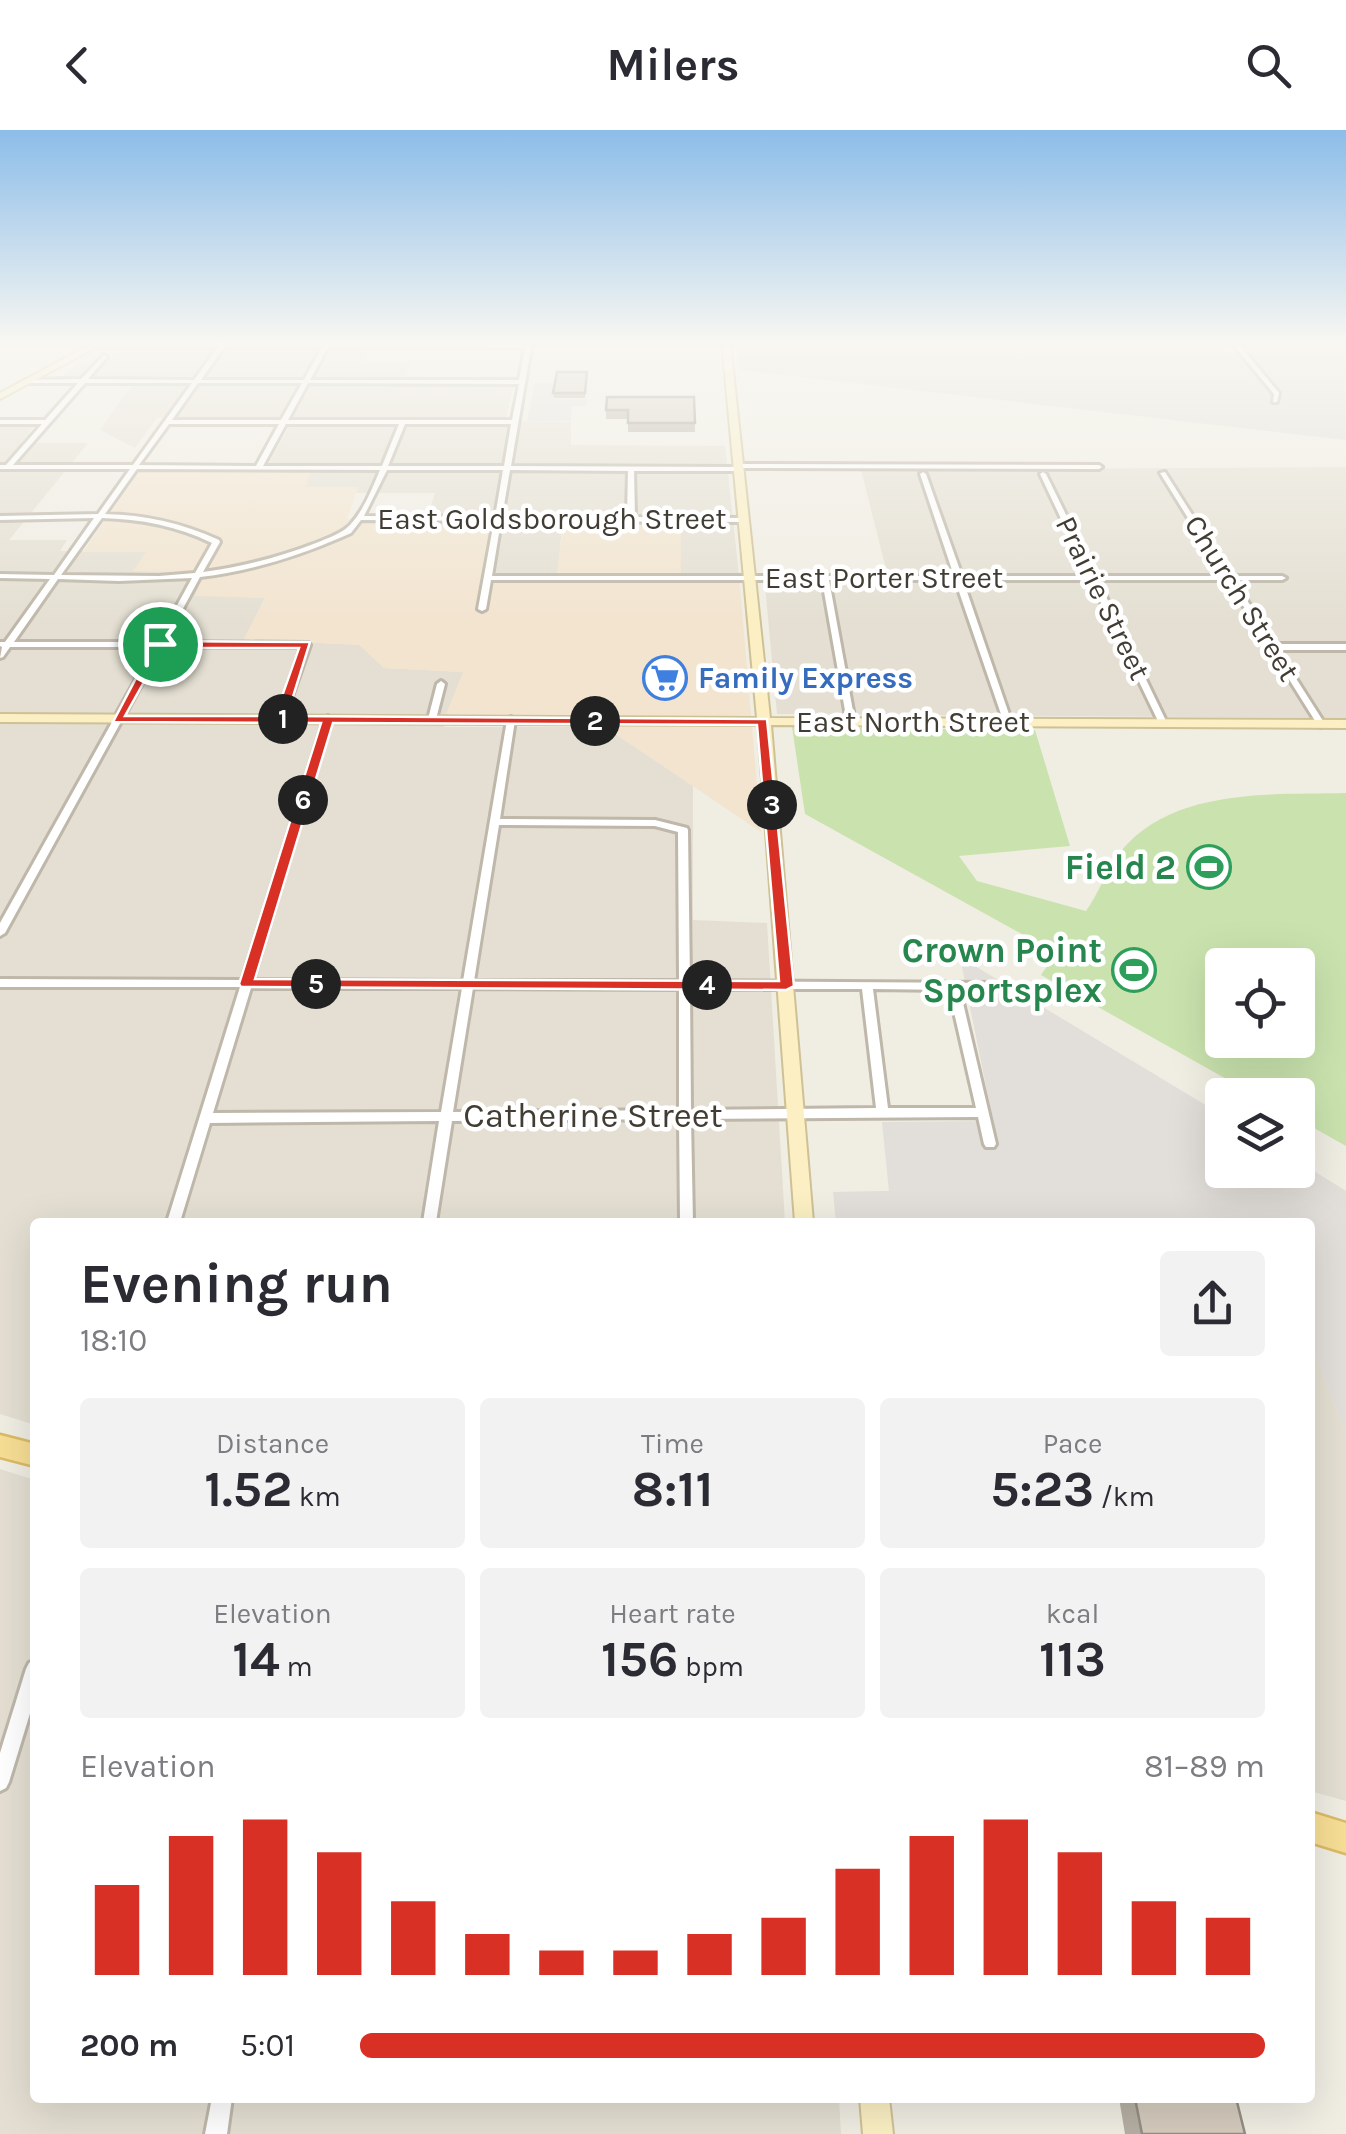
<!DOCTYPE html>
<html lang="en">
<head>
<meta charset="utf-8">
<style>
  :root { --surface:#fff; --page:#f2f2f3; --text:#2b2b33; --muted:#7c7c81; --accent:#d93025 }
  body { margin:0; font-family:Karla,sans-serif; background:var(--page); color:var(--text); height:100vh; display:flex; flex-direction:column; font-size:38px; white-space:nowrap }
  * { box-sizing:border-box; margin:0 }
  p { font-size:32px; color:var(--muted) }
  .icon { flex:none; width:55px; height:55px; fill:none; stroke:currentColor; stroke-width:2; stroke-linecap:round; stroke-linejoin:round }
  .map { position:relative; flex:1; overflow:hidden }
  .panel { position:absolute; left:30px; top:1088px; width:1285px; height:885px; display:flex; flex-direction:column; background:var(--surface); border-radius:10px; box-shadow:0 10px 40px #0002 }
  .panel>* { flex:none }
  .tools { position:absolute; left:1205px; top:818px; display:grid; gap:20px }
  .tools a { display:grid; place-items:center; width:110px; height:110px; border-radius:10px; background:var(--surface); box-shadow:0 10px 40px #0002; font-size:50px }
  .pin { position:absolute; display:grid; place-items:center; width:85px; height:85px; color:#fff; margin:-42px; border:5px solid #fff; border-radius:50%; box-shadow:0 2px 10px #0007 }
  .km { position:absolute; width:50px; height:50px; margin:-25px; border-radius:50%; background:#222; color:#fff; font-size:28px; line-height:50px; text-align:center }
  .round { display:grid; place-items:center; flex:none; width:105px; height:105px; border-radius:10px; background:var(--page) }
  .headline { display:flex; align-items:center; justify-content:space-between; height:170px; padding:0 50px }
  h1 { font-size:55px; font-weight:700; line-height:75px }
  .figures { display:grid; grid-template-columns:repeat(3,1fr); gap:15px; height:170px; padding:10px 50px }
  .figures div { display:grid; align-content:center; border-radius:10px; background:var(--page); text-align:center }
  .figures b { font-size:50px; font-weight:700 }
  .figures small { font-size:28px; font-weight:400 }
  .figures p { font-size:28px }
  .chart { height:280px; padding:20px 50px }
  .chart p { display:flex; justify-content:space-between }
  .chart svg { width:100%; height:180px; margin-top:10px; stroke:var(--accent); stroke-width:6 }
  ul { padding:0 50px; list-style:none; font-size:32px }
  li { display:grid; grid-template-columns:160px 120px 1fr; align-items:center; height:75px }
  li i { height:25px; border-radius:12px; background:var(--accent) }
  header { display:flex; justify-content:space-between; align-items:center; height:130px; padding:0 50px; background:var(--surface); font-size:45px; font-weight:700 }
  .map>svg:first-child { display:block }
  .residential { fill:#e4dfd2 }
  .commercial { fill:#f2e4cf }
  .industrial { fill:#e2ded9 }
  .green { fill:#cae3ae; fill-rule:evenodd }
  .parking { fill:#e1dfdc }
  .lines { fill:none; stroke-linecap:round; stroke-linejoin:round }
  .street-casing { stroke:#beb7aa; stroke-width:6 }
  .secondary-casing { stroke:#cec196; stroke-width:4 }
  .primary-casing { stroke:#dbbb67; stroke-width:5 }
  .street { fill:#fff; fill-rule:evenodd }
  .secondary { fill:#fbefc3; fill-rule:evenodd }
  .primary { fill:#f7de95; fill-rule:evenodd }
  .wall { fill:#b6afa3 }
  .building { fill:#d4cbbd; stroke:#948e84; stroke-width:2.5 }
  .route { fill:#d93025; stroke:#fff; stroke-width:2.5; fill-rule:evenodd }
  .labels { text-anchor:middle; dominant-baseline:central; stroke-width:9; stroke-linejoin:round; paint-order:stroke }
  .far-street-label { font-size:30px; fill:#423d34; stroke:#fff }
  .far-shop-label { font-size:30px; font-weight:bold; fill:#366cbe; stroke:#fff; text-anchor:start }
  .leisure-label { font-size:35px; font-weight:bold; fill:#27864d; stroke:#fff; text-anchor:end }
  .street-label { font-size:35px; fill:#423d34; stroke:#fff }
</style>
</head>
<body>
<header><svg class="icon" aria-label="back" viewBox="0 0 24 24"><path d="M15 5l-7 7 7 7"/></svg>Milers<svg class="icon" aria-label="search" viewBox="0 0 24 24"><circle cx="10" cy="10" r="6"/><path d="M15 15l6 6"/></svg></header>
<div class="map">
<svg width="1346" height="2004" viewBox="0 0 1346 2004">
  <rect width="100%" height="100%" fill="#f0ede3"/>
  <!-- residential -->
  <g class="residential">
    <polygon points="127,212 319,212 317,218 367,219 363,232 412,232 402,255 514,255 505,291 571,292 571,315 725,316 739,445 680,444 681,394 562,395 558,443 483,443 493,393 426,391 435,363 356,363 357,357 305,357 310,341 265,340 294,288 157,288 135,318 100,300 136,249 62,248 77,233 107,233"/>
    <polygon points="0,294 35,294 21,313 88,313 9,410 67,410 60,421 147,422 134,441 205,442 196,465 265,468 244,509 360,515 384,538 464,542 444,597 605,597 693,656 693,790 767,793 785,1092 35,1092 35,1295 0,1284"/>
    <polygon points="1346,337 1346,588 777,584 764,445 887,443 861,340"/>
    <polygon points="1310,1207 1346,1306 1346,1671 1310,1661"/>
    <polygon points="0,1339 35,1350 35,1968 839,1968 841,2004 0,2004"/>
  </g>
  <!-- commercial -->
  <polygon class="commercial" points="140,340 311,341 305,357 358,357 347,389 494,393 484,443 557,443 563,394 681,394 681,444 739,445 761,702 589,586 446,584 463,542 384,538 359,515 244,509 265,468 195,466 204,442 133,441 146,422 83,422"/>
  <!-- industrial -->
  <g class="industrial">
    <polygon points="737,212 1346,212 1346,310 740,240"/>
    <polygon points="960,827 1222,985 1222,1040 1298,1040 1298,1031 1346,1061 1346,1306 1310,1207 1310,1092 836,1092 833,1062 889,1061 882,992 993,991"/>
  </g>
  <!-- green -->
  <path class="green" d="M792 597 1035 600 1070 716 959 726 977 751 1086 781C1099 763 1107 739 1121 721 1174 657 1272 665 1346 663V1016L1298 989V965H1255L1041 845 1056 823 805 684ZM1298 835V910H1222V835Z"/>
  <!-- parking -->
  <polygon class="parking" points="535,253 556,253 554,269 587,269 586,276 572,276 571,291 527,291"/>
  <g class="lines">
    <!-- street casing -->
    <g class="street-casing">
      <g id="street">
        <path d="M222 212 526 214V212H532L511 336 735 337 738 334 1099 335 1102 337 1099 339 742 338 739 341H634L635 387 743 388 747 390 743 392 501 391 492 446H954L920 344 923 342 926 344 962 446H1088L1040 344 1043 342 1046 344 1096 446H1224L1160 343 1165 342 1231 446H1282L1286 448 1282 450H1234L1275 514H1346V520H1278L1325 594 1321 597 1317 594 1227 450H1098L1167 593 1163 596 1159 593 1090 450H963L1012 593 1008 596 1004 593 955 450H829L855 592 851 595 847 592 822 450H491L486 479 482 481 478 479 494 391 361 390 351 403 342 407C296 427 250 441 200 447L165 512 309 513 310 515 284 589 280 592 276 589 301 517H162L5 803 0 806V793L154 517H10L3 527 0 528 2 517 0 516V512H5L50 449 0 448V444L54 445 94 388 0 390V386L98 384 130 339H0V335H6L42 294H0V290H45L78 253H28L26 250 81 249 104 225 107 227 88 249 194 250 218 217H98L96 214ZM224 217H322L304 250H201ZM328 217 525 218 519 250H310ZM85 253H192L133 335H13ZM198 253H302L281 290H172ZM308 253 519 254 512 290H288ZM169 294H279L256 336 139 335ZM286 294H399L382 336H263ZM405 294H511L504 336H388ZM137 339 380 340C372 359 364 380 350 395 341 404 328 408 316 413 279 427 243 437 203 442L220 412 219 410C182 393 146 385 105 384ZM387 340H503L495 387 364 386ZM510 340 628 341 627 387H502ZM102 388C141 389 177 396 212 413L195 443 159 446 61 445ZM192 448 157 512H14L58 449 119 451Z"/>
        <polygon points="1231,212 1237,212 1279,263 1277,272 1273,272 1274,264"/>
        <polygon points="441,551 445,554 436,589 429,591 428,589 437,554"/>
        <path d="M328 586 332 589 253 850 463 851 507 590 511 587 515 590 500 689 655 690 687 698 688 700 690 851 993 853 995 856 989 860H960L996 1014 994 1017H986L984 1014 978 987 691 989 693 1092H680L679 989 452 991 436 1092H423L439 991 210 993 180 1092H167L240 857H0V849L242 850 324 589ZM499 695 655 696 678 702 679 851H474ZM251 858H462L441 982 213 983ZM473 858 679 859V980L453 982ZM690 859H862L876 978 691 980ZM873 859 949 860 976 978H888Z"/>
        <polygon points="35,1530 35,1567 9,1652 6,1658 0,1661 0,1623 26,1539 29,1533"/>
        <polygon points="212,1968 232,1968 227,2004 205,2004"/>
      </g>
    </g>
    <!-- secondary casing -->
    <g class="secondary-casing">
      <g id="secondary">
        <polygon points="95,212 106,212 0,269 0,263"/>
        <polygon points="722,212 730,212 770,588 1346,590 1346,598 771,595 813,1092 795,1092 758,595 0,592 0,584 757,588"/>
        <polygon points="860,1968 889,1968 893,2004 863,2004"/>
      </g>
    </g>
    <!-- primary casing -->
    <g class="primary-casing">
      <g id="primary">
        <polygon points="0,1305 35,1314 35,1336 0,1327"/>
        <polygon points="1310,1682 1346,1693 1346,1723 1310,1712"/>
      </g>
    </g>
    <!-- street -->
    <use href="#street" class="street"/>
    <!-- secondary -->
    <use href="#secondary" class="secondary"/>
    <!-- primary -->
    <use href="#primary" class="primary"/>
  </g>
  <!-- wall -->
  <g class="wall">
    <polygon points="587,242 585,268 554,268 553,263"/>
    <polygon points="694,267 695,302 628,302 628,289 606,289 606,280"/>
    <polygon points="1119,1968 1236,1968 1245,2004 1125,2004"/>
  </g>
  <!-- building -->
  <g class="building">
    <polygon points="557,242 587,242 585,263 553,263"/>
    <polygon points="607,267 694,267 695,293 628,293 628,280 606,280"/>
    <polygon points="1135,1968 1236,1968 1245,2004 1142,2004"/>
  </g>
  <!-- sky -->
  <linearGradient id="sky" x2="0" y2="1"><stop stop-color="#8cbde9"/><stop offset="0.43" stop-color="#f8f7f2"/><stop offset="1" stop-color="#f8f7f2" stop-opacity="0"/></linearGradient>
  <rect width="1346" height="493" fill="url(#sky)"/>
  <!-- route -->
  <path class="route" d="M160 511 310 512 287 586 767 589 794 856 786 860 241 857 239 854 321 593 113 592 154 514ZM163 518H299L275 586H125ZM333 593 757 595 779 851 255 849Z"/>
  <!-- icons -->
  <defs>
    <g id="supermarket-ring" transform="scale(2.25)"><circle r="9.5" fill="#fff" stroke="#3f7fe0" stroke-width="1.5"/><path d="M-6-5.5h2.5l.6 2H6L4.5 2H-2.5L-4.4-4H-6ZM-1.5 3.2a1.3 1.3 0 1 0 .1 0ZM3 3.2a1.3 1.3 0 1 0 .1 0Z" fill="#3f7fe0"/></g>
    <g id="stadium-ring" transform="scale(2.25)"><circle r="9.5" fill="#fff" stroke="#2e9e5b" stroke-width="1.5"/><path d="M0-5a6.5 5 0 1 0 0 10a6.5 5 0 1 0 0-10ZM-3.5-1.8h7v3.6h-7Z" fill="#2e9e5b"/></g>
  </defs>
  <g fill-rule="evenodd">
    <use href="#supermarket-ring" x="665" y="548"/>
    <use href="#stadium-ring" x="1209" y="737"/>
    <use href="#stadium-ring" x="1134" y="840"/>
  </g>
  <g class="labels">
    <!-- far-street labels -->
    <g class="far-street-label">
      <text x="552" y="389">East Goldsborough Street</text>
      <text x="884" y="448">East Porter Street</text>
      <text transform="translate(1103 468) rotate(64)">Prairie Street</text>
      <text transform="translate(1242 468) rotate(58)">Church Street</text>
      <text x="913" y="592">East North Street</text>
    </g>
    <!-- far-shop labels -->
    <g class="far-shop-label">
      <text x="698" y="548">Family Express</text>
    </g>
    <!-- leisure labels -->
    <g class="leisure-label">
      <text x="1176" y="737">Field 2</text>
      <text x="1102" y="820">Crown Point<tspan x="1102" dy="40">Sportsplex</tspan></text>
    </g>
    <!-- street labels -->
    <g class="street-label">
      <text x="593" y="985">Catherine Street</text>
    </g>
  </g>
</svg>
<div class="tools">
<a><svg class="icon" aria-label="locate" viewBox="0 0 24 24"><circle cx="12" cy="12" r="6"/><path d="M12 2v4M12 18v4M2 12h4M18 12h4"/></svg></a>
<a><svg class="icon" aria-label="layers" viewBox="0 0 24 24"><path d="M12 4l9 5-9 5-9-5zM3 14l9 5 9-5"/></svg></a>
</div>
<div class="pin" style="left:160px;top:514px;background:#1e9e55"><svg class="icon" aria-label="arrive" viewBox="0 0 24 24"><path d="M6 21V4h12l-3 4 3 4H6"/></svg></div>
<b class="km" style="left:283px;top:589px">1</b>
<b class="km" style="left:595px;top:591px">2</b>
<b class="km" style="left:772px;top:675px">3</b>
<b class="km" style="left:707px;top:855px">4</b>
<b class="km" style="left:316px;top:854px">5</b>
<b class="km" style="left:303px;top:670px">6</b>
<section class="panel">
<div class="headline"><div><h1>Evening run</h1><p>18:10</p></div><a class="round"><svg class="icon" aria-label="share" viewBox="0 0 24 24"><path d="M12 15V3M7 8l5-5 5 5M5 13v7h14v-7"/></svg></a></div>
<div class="figures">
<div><p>Distance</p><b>1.52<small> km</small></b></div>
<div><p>Time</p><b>8:11</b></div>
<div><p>Pace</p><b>5:23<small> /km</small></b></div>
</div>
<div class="figures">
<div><p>Elevation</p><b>14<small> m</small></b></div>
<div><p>Heart rate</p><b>156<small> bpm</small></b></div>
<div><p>kcal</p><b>113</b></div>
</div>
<div class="chart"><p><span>Elevation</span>81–89 m</p>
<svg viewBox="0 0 160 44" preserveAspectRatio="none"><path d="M5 44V22M15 44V10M25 44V6M35 44V14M45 44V26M55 44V34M65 44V38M75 44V38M85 44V34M95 44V30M105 44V18M115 44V10M125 44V6M135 44V14M145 44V26M155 44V30"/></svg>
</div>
<ul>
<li><b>200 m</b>5:01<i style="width:100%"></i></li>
</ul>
</section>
</div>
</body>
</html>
